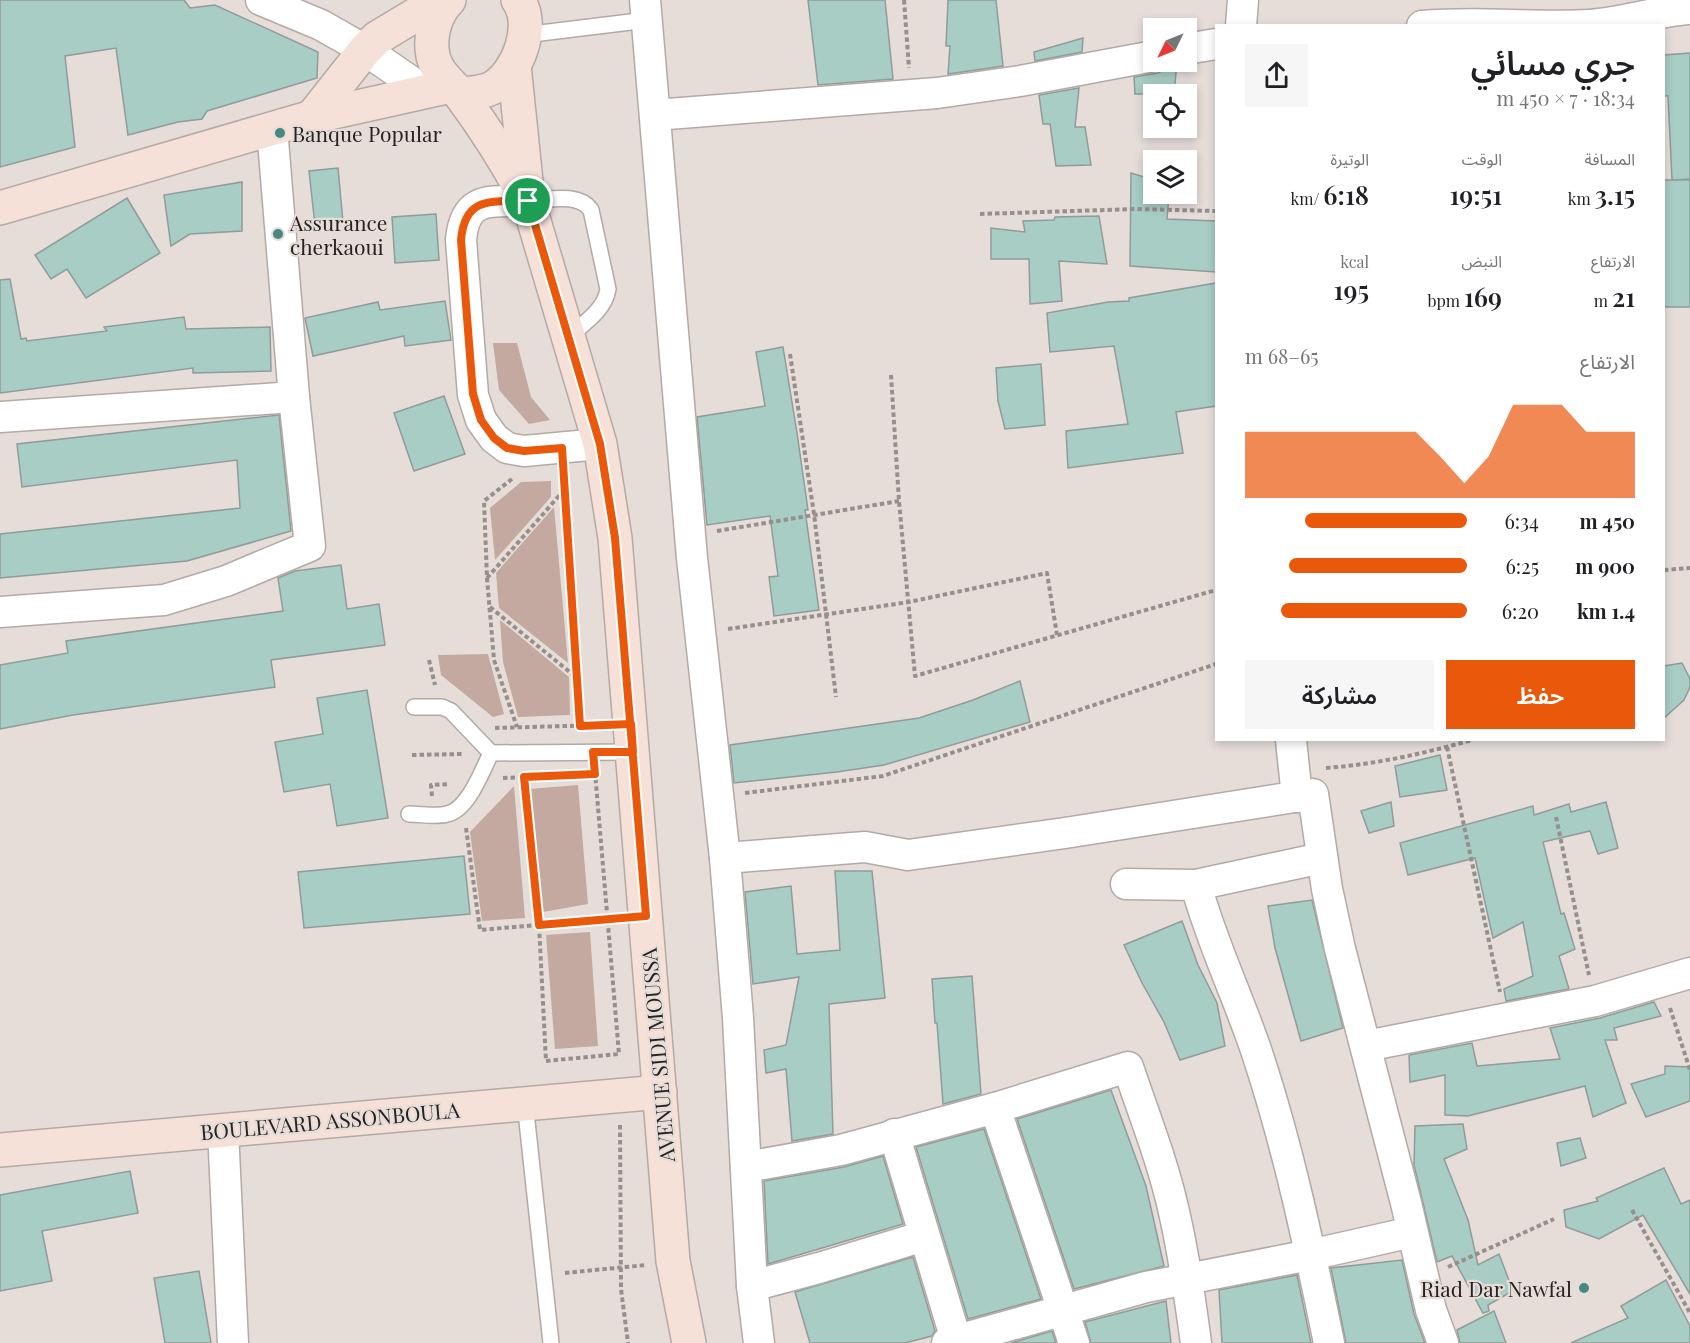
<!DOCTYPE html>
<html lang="ar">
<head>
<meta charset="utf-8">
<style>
  :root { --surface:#fff; --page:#f6f6f6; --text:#202124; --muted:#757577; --accent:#ea580c }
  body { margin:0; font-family:"Playfair Display","Noto Sans Arabic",serif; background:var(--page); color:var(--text); direction:rtl; height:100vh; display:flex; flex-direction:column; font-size:22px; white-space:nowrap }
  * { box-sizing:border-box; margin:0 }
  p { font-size:20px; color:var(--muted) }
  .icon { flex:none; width:33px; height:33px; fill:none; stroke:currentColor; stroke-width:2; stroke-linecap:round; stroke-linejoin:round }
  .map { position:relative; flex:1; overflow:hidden; direction:ltr }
  .details { position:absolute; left:1215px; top:24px; width:450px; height:717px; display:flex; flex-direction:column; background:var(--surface); border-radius:0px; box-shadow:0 3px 9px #0003; direction:rtl }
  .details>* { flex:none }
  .needle { width:39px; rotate:227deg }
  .controls { position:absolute; left:1143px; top:18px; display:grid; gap:12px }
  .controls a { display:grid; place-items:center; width:54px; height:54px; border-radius:0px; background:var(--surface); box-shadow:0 3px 9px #0003; font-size:30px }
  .pin { position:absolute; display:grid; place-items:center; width:51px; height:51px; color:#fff; margin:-26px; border:3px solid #fff; border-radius:50%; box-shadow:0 2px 6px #0007 }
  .round { display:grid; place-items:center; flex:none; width:63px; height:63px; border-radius:0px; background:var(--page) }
  .head { display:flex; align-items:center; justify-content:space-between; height:102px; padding:0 30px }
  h1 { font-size:33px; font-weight:600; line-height:45px }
  .metrics { display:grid; grid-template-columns:repeat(3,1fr); gap:9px; height:102px; padding:6px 30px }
  .metrics div { display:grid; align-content:center }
  .metrics b { font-size:26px; font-weight:600 }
  .metrics small { font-size:16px; font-weight:400 }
  .metrics p { font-size:16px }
  .chart { height:168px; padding:12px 30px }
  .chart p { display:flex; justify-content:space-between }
  .chart svg { width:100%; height:108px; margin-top:6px; fill:var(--accent); opacity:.7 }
  .primary-button { display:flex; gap:12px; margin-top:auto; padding:12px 30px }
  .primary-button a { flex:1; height:69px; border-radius:0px; background:var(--accent); color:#fff; font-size:24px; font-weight:600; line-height:69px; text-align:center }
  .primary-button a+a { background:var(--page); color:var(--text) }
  ul { padding:0 30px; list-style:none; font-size:20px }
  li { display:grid; grid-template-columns:96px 72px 1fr; align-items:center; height:45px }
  li i { height:15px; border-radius:8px; background:var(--accent) }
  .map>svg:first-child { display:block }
  .green { fill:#c3a99f }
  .building { fill:#a7cdc5; stroke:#919b99; stroke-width:1.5 }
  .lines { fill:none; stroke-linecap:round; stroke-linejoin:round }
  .lane-casing { stroke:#b3aaa6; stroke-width:18 }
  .street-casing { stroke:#b3aaa6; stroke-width:33 }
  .secondary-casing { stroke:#b3aaa6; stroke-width:36 }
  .path { stroke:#968f8c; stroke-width:4; stroke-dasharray:4.5 3; stroke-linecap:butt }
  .lane { stroke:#fff; stroke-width:15 }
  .street { stroke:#fff; stroke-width:30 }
  .secondary { stroke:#f6e1d8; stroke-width:33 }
  .route-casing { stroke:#fff; stroke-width:12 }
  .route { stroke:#ea580c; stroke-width:8 }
  .poi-dot { fill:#458a7e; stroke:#e6ddd9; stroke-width:2 }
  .labels { text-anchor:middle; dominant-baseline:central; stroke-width:4.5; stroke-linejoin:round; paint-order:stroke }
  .poi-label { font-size:21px; fill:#272322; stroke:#e6ddd9; text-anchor:start }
  .street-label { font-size:21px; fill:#272322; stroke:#e6ddd9 }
</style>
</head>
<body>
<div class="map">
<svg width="1690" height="1343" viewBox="0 0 1690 1343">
  <rect width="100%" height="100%" fill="#e6ddd9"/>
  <!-- green -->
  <g class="green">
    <polygon points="493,343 517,343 531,397 550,420 529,424 499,390"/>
    <polygon points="551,481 551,497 495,560 490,508 521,482"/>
    <polygon points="554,507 568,663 499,608 496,573"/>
    <polygon points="500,620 569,677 570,715 518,717 503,662"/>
    <polygon points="488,654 504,714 493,717 441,675 438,655"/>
    <polygon points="578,785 588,904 543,912 530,789"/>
    <polygon points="514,786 525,918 482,921 470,832"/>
    <polygon points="590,932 598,1046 555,1049 546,935"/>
  </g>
  <!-- building -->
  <g class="building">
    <polygon points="0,0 184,0 190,8 215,5 318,52 317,78 207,111 202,119 178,122 128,135 116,48 65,56 75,147 0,167"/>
    <polygon points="808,0 885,0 893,79 818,85"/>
    <polygon points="948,0 996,0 1003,66 948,74 950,46 946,46"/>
    <polygon points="1083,38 1082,52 1035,61 1034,52"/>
    <polygon points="1690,53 1690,179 1672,180 1668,96 1664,96 1664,55"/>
    <polygon points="1170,62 1177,63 1174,94 1135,94 1134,77 1158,73 1166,69"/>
    <polygon points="1079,88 1075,127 1085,127 1091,165 1056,166 1050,124 1043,124 1039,95"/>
    <polygon points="338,168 343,222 315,225 309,171"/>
    <polygon points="1131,173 1154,180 1154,194 1169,194 1167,219 1216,221 1216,272 1130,266"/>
    <rect x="1664" y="180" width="26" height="127"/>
    <polygon points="242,182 242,231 190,234 171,246 164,195"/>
    <polygon points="127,198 160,253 86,298 67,269 51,279 35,255"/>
    <polygon points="436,214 439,260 395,263 392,217"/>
    <polygon points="1099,216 1107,264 1059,261 1062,301 1030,304 1029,259 991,259 991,228 1025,232 1023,221 1054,220 1055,217"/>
    <polygon points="10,279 21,339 26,338 27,341 107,331 104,327 184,317 186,329 270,327 271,371 193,373 193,368 0,393 0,280"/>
    <polygon points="1216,283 1216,406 1176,412 1183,453 1068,468 1066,431 1128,424 1114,346 1050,352 1047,313 1108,302 1129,301 1129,298"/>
    <polygon points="445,301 451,340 405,346 404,336 313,356 305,318 378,302 380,310"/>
    <polygon points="783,347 797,433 808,510 805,510 819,610 774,616 769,577 778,576 770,516 707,525 697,417 765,406 756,352"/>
    <polygon points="1041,364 1045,425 1005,429 998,401 996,368"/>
    <polygon points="444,396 465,454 414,471 394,413"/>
    <polygon points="279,415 291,531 187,561 0,578 0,534 240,508 237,460 22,487 17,444"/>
    <polygon points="341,565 347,609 379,604 385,645 271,660 275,687 73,715 0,729 0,665 68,653 66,641 283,611 278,578 295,571"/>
    <polygon points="1682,663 1690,679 1690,687 1684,700 1664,718 1664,666"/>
    <polygon points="1020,681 1030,722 884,765 837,772 734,783 730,745 919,718 973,700"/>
    <polygon points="367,690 388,818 337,826 330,784 284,792 275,742 323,734 317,698"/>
    <polygon points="1440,755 1447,790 1400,797 1395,766"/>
    <polygon points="1391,802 1394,826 1369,833 1361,811"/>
    <polygon points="1606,802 1618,848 1598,854 1590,831 1543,842 1561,914 1564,913 1575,949 1559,956 1569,989 1506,1001 1504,989 1533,976 1523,922 1493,938 1475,858 1408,875 1400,843 1533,806 1534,815 1569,804 1571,812"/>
    <polygon points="464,856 470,914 304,928 298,872"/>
    <polygon points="835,871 872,871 885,998 829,1004 833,1134 792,1141 786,1069 766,1073 764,1050 786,1045 799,977 753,984 745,892 791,886 797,954 840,950"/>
    <polygon points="1312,900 1343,1028 1301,1041 1275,948 1268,906"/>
    <polygon points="1182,921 1198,965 1217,1003 1225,1046 1180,1060 1164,1022 1142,983 1124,945"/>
    <polygon points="972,976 981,1094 943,1104 937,1023 935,1023 932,979"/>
    <polygon points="1654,1002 1661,1016 1614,1028 1617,1040 1605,1040 1626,1103 1593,1117 1585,1086 1468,1116 1445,1115 1445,1075 1410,1082 1409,1055 1472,1043 1477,1066 1560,1059 1550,1028 1600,1018"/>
    <polygon points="1665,1066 1690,1067 1690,1101 1646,1117 1631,1084 1665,1074"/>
    <polygon points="1111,1090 1146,1186 1164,1266 1074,1289 1017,1119"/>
    <polygon points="1463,1124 1467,1149 1444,1159 1468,1220 1478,1265 1499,1254 1513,1291 1488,1305 1489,1311 1483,1313 1452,1256 1437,1262 1414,1165 1415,1126"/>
    <polygon points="984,1129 1041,1299 968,1319 916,1147"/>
    <polygon points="1580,1138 1586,1158 1561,1166 1557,1143"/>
    <polygon points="883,1156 903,1224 768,1264 764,1181 844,1167"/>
    <polygon points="1664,1168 1681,1204 1690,1200 1690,1294 1643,1215 1599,1239 1566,1227 1564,1210 1598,1201 1596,1198"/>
    <polygon points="130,1171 138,1213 42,1231 52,1281 0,1291 0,1195"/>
    <polygon points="913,1257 935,1331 932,1336 905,1343 810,1343 795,1292"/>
    <polygon points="1402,1260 1414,1314 1425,1343 1346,1343 1331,1268"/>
    <polygon points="199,1271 211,1343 165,1343 154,1278"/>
    <polygon points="1297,1275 1311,1343 1222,1343 1219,1290"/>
    <polygon points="1666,1280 1690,1326 1690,1343 1571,1343 1628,1318 1621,1306"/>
    <polygon points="1166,1301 1171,1343 1091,1343 1085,1322"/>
    <polygon points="1494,1311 1506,1343 1460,1343 1457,1330"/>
    <polygon points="1052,1331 1056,1343 1011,1343"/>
  </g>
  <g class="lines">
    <!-- lane casing -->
    <g class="lane-casing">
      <g id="lane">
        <polyline points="524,35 647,20"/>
        <path d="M528 201C548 200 579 192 591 210L608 289C605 310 584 323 568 337"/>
        <polyline points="414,707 442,707 451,711 491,753 633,752"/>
        <path d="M409 814C421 814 436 817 447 814 468 810 482 771 491 753"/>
        <polyline points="525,1103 551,1343"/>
      </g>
    </g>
    <!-- street casing -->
    <g class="street-casing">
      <g id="street">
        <polyline points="261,0 321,25 365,50 425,91"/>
        <polyline points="645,0 692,558 725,858 738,1018 752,1286 759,1343"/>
        <polyline points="1241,26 1243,0"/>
        <path d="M1422 26C1477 21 1533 28 1589 25 1623 23 1656 11 1690 9"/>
        <polyline points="1186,49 1216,44"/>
        <polyline points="655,115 937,93 1020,81 1154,56"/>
        <path d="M528 201C492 202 465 194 461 240L473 395 481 420 494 438 507 448 524 451 600 444"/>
        <polyline points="0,417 294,397"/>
        <polyline points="0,612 164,600 226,581 310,546 294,397 272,128"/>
        <polyline points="1291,740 1297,797"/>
        <polyline points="725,858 865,847 908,855 1065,833 1313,794 1327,889 1340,949 1406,1203 1431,1310 1443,1343"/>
        <polyline points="1126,884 1196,885 1322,858"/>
        <path d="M1196 885C1212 944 1239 998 1258 1056 1289 1150 1309 1246 1329 1343"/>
        <polyline points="1366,1046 1595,1001 1690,973"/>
        <polyline points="995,1108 1074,1343"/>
        <polyline points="223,1130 233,1343"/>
        <polyline points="894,1134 957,1343"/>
        <path d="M746 1167 841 1150 995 1108 1128 1067C1144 1115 1163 1162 1174 1212 1184 1255 1190 1299 1196 1343"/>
        <polyline points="752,1286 819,1268 924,1236"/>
        <polyline points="947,1343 1146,1287 1310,1255 1412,1232"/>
      </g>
    </g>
    <!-- secondary casing -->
    <g class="secondary-casing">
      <g id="secondary">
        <path d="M449 0C435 14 429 36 433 56 438 76 451 82 462 97 484 127 504 158 522 191"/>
        <polyline points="514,65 528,201 600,444 615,538 673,1261 689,1343"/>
        <path d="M460 94C471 93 482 93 492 88 518 74 536 25 518 0"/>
        <polyline points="312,117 365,50 377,38 440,0"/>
        <polyline points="0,208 312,117 451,86"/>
        <polyline points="0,1150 660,1092"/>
      </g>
    </g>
    <!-- path -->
    <g class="path">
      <polyline points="904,0 909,68"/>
      <polyline points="980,214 1135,209 1216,211"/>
      <polyline points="790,354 814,514 836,697"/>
      <polyline points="891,375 899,501 915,676 1216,590"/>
      <polyline points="565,475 580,726"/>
      <polyline points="512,479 484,501 487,578 494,660 517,727"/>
      <polyline points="717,531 899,501"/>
      <polyline points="1664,570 1690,568"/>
      <polyline points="487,578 565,489"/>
      <polyline points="490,607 577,678"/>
      <polyline points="728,629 909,602 1047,573 1057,635"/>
      <polyline points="429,660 435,685"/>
      <polyline points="495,728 602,725"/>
      <polyline points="1447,747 1500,992"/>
      <polyline points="412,755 462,754"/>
      <path d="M1326 768C1377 764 1422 754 1472 740"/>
      <polyline points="524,777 539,925 546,1061 619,1054 595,772"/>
      <polyline points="503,778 525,777"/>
      <polyline points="745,793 883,776 1216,664"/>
      <polyline points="432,796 431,785 450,784"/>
      <polyline points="1556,817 1589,975"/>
      <polyline points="466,828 480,930 617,918"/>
      <polyline points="1670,1008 1690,1070"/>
      <polyline points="620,1125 621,1289 628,1343"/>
      <polyline points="1632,1210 1690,1313"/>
      <polyline points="1448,1267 1554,1219"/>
      <polyline points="565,1273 646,1265"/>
    </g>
    <!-- lane -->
    <use href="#lane" class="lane"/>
    <!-- street -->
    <use href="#street" class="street"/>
    <!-- secondary -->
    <use href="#secondary" class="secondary"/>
  </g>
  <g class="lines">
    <!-- route casing -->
    <g class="route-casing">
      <path id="route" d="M528 201 600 444 615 538 646 916 539 925 524 777 595 774 593 752H633L631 724 580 726 562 448 524 451 507 448 494 438 481 420 473 394 461 240C465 195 492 202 528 201"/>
    </g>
    <!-- route -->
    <use href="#route" class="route"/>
  </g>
  <!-- markers -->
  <g class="poi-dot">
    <circle cx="280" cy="133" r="6"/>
    <circle cx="278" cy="234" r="6"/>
    <circle cx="1584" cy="1288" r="6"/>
  </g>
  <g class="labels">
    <!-- poi labels -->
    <g class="poi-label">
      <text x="292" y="133">Banque Popular</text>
      <text x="290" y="222">Assurance<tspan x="290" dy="24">cherkaoui</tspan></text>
      <text x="1572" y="1288" text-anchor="end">Riad Dar Nawfal</text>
    </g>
    <!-- street labels -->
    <g class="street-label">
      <text transform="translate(657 1055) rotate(-95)">AVENUE SIDI MOUSSA</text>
      <text transform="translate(330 1120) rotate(-5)">BOULEVARD ASSONBOULA</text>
    </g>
  </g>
</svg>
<div class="controls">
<a><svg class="needle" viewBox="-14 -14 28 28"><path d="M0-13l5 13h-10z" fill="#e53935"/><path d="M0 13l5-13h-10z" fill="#757577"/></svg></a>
<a><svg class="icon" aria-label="locate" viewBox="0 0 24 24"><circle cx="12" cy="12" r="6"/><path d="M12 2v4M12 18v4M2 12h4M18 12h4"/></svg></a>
<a><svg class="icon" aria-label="layers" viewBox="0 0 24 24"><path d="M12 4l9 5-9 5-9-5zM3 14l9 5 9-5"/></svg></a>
</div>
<div class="pin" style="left:528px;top:201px;background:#1e9e55"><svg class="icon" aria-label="arrive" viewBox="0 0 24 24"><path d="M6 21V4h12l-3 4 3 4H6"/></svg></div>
<section class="details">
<div class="head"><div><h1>جري مسائي</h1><p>18:34 · 7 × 450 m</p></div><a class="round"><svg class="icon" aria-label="share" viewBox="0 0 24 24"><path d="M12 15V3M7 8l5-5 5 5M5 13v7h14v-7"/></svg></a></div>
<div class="metrics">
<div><p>المسافة</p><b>3.15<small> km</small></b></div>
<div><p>الوقت</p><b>19:51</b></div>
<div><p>الوتيرة</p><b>6:18<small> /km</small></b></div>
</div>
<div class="metrics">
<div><p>الارتفاع</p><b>21<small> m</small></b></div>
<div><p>النبض</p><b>169<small> bpm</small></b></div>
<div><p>kcal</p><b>195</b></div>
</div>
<div class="chart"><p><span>الارتفاع</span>65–68 m</p>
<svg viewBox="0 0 160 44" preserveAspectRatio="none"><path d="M0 44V17L10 17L20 17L30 17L40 17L50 17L60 17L70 17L80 27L90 38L100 27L110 6L120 6L130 6L140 17L150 17L160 17V44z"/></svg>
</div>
<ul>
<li><b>450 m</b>6:34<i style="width:73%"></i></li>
<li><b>900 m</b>6:25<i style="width:80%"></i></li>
<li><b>1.4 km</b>6:20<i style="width:84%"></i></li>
</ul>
<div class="primary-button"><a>حفظ</a><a>مشاركة</a></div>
</section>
</div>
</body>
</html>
